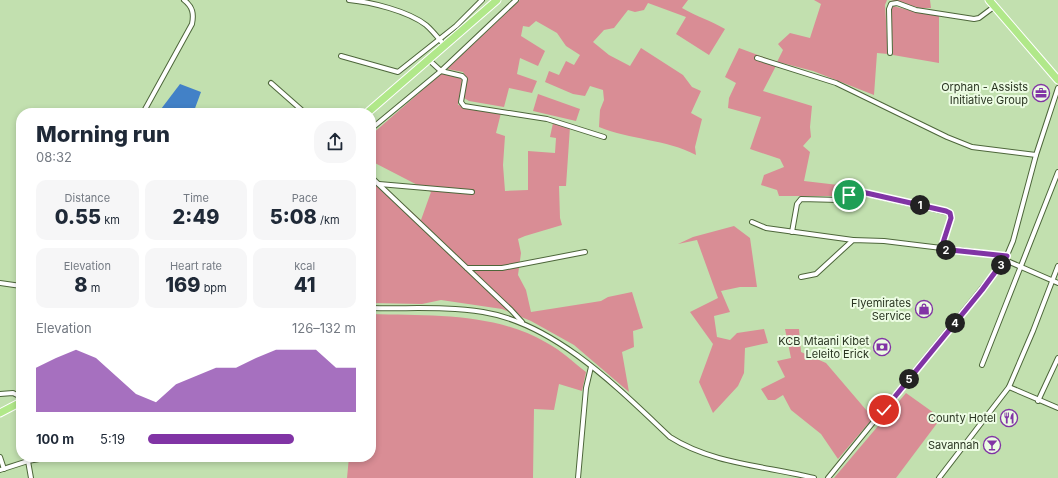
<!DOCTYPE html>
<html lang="en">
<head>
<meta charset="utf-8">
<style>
  :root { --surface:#fff; --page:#f6f6f7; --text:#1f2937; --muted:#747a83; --accent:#8134a5 }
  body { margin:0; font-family:Inter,sans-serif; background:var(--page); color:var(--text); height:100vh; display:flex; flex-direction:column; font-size:15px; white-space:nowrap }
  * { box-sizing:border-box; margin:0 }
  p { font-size:13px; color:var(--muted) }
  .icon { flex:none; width:22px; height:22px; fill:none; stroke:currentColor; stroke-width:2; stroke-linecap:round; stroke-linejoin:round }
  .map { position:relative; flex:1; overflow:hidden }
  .side { position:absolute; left:16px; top:108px; width:360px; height:354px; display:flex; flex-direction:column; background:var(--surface); border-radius:16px; box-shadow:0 2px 6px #0003 }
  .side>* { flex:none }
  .pin { position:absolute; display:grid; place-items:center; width:34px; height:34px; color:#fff; margin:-17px; border:2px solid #fff; border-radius:50%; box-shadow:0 1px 4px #0007 }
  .km { position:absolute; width:20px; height:20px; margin:-10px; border-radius:50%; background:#222; color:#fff; font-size:11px; line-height:20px; text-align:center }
  .round { display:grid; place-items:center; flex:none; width:42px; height:42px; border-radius:16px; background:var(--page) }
  .overview { display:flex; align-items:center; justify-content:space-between; height:68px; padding:0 20px }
  h1 { font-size:22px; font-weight:800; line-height:30px }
  .stats { display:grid; grid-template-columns:repeat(3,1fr); gap:6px; height:68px; padding:4px 20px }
  .stats div { display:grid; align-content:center; border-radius:10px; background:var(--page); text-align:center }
  .stats b { font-size:20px; font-weight:800 }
  .stats small { font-size:11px; font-weight:400 }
  .stats p { font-size:11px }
  .chart { height:112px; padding:8px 20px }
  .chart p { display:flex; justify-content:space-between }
  .chart svg { width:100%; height:72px; margin-top:4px; fill:var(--accent); opacity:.7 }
  ul { padding:0 20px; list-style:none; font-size:13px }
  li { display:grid; grid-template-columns:64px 48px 1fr; align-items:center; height:30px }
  li i { height:10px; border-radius:5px; background:var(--accent) }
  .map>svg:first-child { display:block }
  .green { fill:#d98d95 }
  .water { fill:#4281c7 }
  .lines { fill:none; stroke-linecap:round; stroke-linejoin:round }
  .street-casing { stroke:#4d663a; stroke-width:6 }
  .highway-casing { stroke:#fff; stroke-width:9 }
  .street { stroke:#fff; stroke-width:4 }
  .highway { stroke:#b1e88a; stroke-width:7 }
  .route-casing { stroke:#fff; stroke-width:8 }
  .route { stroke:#8134a5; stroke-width:5 }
  .labels { text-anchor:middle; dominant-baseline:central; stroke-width:4; stroke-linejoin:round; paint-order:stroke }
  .poi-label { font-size:11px; fill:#2a3522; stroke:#ecfce3; text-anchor:end }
</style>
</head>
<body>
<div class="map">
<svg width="1058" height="478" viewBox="0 0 1058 478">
  <rect width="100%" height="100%" fill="#c2e0af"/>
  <!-- green -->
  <g class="green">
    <path d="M520 0H688L682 8C697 17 710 20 725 29L709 55 676 34 686 17 648 3 644 10 635 12 628 10 614 28 604 30 593 42 609 55 630 66 641 48 683 75 692 87 701 91 691 113 702 119 695 147 696 155C666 139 630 140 599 127L600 110 604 100 603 90 590 86 585 96 573 94 545 82 549 71 559 75 566 61 574 65 580 55 566 46 557 33 536 21 529 27 523 26 521 36 545 51 538 66 520 58 517 74 537 81 532 93 509 88 504 107 469 101 464 98 466 77 463 72 447 69Z"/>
    <polygon points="814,0 887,0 885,5 888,54 877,53 874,95 813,71 778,62 763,91 812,106 810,127 811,137 803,146 810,152 804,181 847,186 841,196 779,196 777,190 761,185 764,175 784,167 780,159 750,149 761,117 728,108 729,98 736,83 725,77 739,48 777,62 783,50 778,44 790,33 810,38 821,4"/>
    <polygon points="891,0 930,0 931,8 920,8"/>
    <polygon points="893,6 916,12 939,15 939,63 893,55 891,9"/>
    <polygon points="442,73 460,77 462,80 458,105 501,113 496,133 505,136 503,165 505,191 528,190 528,151 555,153 556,138 550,137 553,123 570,127 566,186 559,186 560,218 562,225 525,236 518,239 521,253 518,275 526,290 531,312 601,301 608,297 632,292 643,328 633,331 634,347 622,352 629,392 574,345 531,321 502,309 441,300 422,304 371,303 371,175 421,220 431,192 371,161 371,135"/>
    <polygon points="538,94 580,109 576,121 533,111"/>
    <polygon points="734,226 750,238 757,287 740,287 721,291 730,312 714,316 717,337 730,340 737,333 764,329 768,343 745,348 744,373 738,386 713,413 699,382 713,344 690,312 718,298 697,240 678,244 693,237"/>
    <path d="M371 314C431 316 494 312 547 343 561 350 574 363 586 372L582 391 559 384 554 410 534 409 533 478H347L349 457H371Z"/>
    <polygon points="785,329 799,329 801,352 826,363 873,418 838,459 821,434 791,410 783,395 775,400 768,400 761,389 785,377 777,361 791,358"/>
    <polygon points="906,393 941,418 896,478 834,478"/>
  </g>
  <!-- water -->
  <polygon class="water" points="180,84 201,92 194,111 190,113 158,113"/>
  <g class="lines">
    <!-- street casing -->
    <g class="street-casing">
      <g id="street">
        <path d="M349 0C371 2 408 11 426 25 433 31 439 39 445 46"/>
        <polyline points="890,53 889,9 891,4 897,3 916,10 974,19 979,18 995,6"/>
        <polyline points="341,56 398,72 456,26 482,0"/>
        <polyline points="757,58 836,83 947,137 972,147 1036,155"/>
        <polyline points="429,60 441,71 462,76 465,79 461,102 464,106 547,119 604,137"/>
        <polyline points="271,83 305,113"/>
        <path d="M143 113 192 24C194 14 193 7 184 0"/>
        <polyline points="355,113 368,112"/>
        <polyline points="371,129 441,71 516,0"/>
        <polyline points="371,177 511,310 522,322"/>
        <polyline points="379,184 472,192"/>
        <polyline points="752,222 766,228 853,240"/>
        <polyline points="792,232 797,204 801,199 839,200 856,191 950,213 951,218 941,249"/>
        <polyline points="1005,260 1058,283"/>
        <polyline points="467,268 502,268 585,252"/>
        <polyline points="801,277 816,274 853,240 884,241 1007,256"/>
        <polyline points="0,283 21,286"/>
        <path d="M371 308C408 309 447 306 483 312 556 324 619 389 670 437 712 464 766 466 814 478"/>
        <polyline points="982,365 1058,172"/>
        <polyline points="1009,387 1058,408"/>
        <polyline points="0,394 13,393 21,397"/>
        <polyline points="1038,401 1058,358"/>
        <polyline points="0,457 4,469"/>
        <polyline points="28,461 31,478"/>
        <polyline points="0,470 28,461 50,457"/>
        <polyline points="578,478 586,388 591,367"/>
        <polyline points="828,478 1005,260 1013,241 1036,155 1058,88"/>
        <polyline points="939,478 1009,387 1033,331 1058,266"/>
      </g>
    </g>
    <!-- highway casing -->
    <g class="highway-casing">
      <g id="highway">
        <polyline points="989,0 1058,80"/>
        <polyline points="367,113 497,0"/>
        <polyline points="0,413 21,402"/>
      </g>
    </g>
    <!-- street -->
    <use href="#street" class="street"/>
    <!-- highway -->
    <use href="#highway" class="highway"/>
  </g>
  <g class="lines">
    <!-- route casing -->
    <g class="route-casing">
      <polyline id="route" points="849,195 854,192 862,192 946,211 950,213 951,218 941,249 1007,256 982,290 884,410"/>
    </g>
    <!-- route -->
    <use href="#route" class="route"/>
  </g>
  <!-- icons -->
  <defs>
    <g id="office-ring" transform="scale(0.9)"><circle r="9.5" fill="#ecfce3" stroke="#8134a5" stroke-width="1.5"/><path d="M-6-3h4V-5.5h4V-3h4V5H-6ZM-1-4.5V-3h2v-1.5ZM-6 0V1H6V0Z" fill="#8134a5"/></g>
    <g id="shop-ring" transform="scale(0.9)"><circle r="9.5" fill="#ecfce3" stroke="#8134a5" stroke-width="1.5"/><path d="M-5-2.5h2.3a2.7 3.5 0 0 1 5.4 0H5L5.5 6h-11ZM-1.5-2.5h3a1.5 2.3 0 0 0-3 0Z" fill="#8134a5"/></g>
    <g id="bank-ring" transform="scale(0.9)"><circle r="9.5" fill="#ecfce3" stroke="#8134a5" stroke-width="1.5"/><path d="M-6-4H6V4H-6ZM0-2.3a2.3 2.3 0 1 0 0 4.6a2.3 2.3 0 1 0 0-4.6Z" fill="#8134a5"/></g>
    <g id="restaurant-ring" transform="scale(0.9)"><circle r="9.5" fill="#ecfce3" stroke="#8134a5" stroke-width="1.5"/><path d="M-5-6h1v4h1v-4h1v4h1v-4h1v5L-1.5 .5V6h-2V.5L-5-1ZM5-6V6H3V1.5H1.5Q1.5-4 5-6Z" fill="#8134a5"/></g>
    <g id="bar-ring" transform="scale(0.9)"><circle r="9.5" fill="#ecfce3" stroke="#8134a5" stroke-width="1.5"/><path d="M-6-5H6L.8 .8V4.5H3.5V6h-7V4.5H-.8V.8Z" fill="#8134a5"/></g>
  </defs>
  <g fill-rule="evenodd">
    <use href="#office-ring" x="1041" y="93"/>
    <use href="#shop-ring" x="924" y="309"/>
    <use href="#bank-ring" x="882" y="347"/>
    <use href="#restaurant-ring" x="1009" y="418"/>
    <use href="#bar-ring" x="992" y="445"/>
  </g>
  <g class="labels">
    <!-- poi labels -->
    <g class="poi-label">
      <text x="1028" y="87">Orphan - Assists<tspan x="1028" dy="13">Initiative Group</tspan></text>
      <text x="911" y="303">Flyemirates<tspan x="911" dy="13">Service</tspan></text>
      <text x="869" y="341">KCB Mtaani Kibet<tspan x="869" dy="13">Leleito Erick</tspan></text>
      <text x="996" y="418">County Hotel</text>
      <text x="979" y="445">Savannah</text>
    </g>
  </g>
</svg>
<div class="pin" style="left:849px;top:195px;background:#1e9e55"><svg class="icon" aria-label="arrive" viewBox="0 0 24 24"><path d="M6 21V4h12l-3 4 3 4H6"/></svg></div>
<div class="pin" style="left:884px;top:410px;background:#d93025"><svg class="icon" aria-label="check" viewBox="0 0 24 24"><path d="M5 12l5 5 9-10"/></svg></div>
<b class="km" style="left:920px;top:205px">1</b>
<b class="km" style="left:946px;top:250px">2</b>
<b class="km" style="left:1001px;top:265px">3</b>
<b class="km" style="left:955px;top:323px">4</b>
<b class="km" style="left:909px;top:379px">5</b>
<section class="side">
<div class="overview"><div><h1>Morning run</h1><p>08:32</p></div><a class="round"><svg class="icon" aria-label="share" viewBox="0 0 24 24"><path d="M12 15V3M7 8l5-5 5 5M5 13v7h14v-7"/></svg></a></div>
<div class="stats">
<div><p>Distance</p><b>0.55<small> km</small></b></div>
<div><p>Time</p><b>2:49</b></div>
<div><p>Pace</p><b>5:08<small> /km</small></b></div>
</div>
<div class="stats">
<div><p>Elevation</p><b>8<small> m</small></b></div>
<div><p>Heart rate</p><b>169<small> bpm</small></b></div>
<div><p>kcal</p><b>41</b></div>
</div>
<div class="chart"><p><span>Elevation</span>126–132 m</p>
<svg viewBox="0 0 160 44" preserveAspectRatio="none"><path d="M0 44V17L10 11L20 6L30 11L40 22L50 33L60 38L70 27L80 22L90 17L100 17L110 11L120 6L130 6L140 6L150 17L160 17V44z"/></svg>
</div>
<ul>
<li><b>100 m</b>5:19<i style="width:70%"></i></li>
</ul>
</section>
</div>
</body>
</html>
